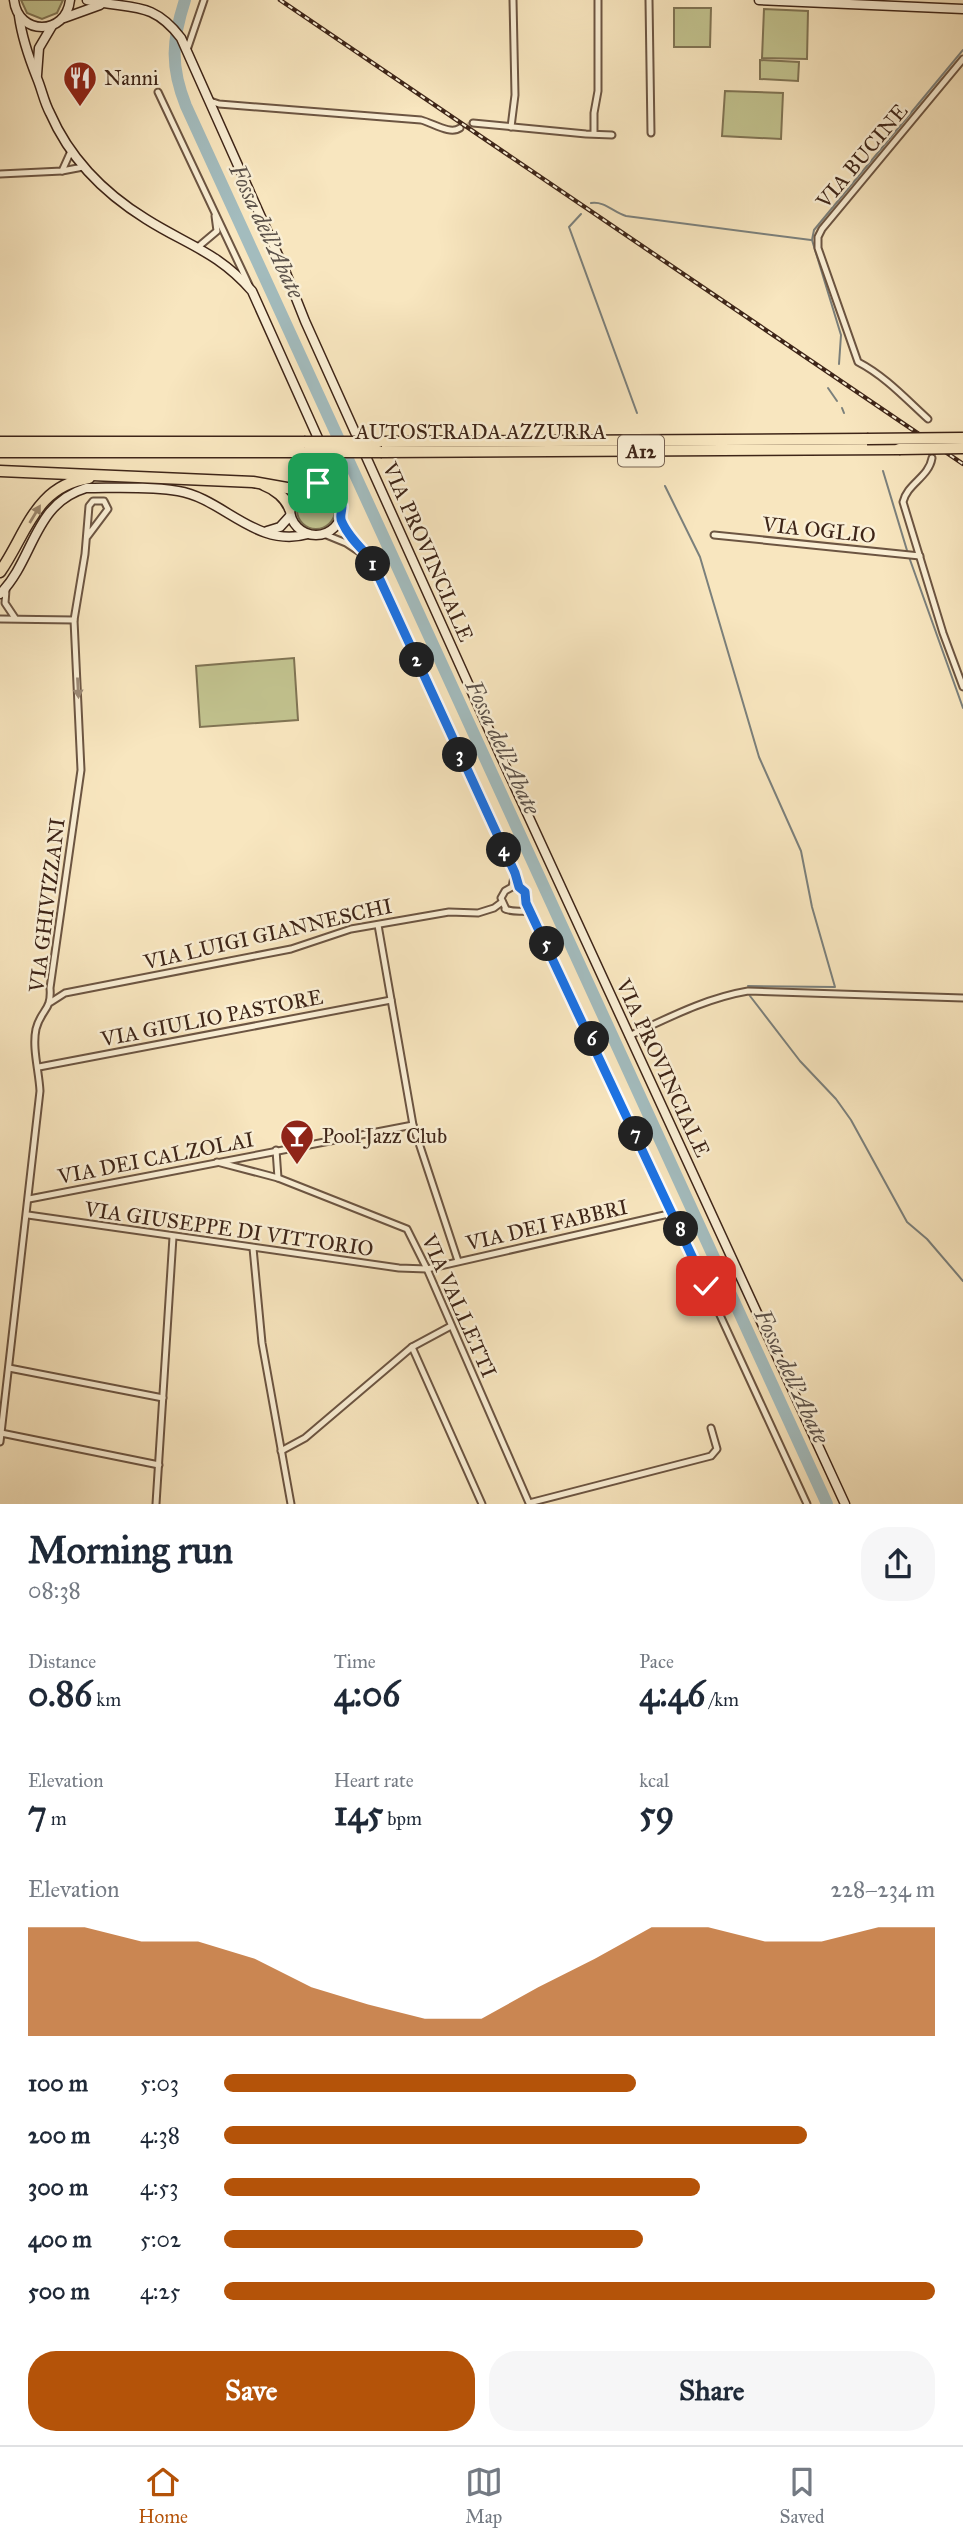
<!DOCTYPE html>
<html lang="en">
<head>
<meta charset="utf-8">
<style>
  :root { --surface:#fff; --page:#f6f6f7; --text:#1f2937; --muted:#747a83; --line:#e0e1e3; --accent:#b45309 }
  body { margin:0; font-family:"IM FELL Great Primer",serif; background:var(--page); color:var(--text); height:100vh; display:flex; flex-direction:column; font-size:26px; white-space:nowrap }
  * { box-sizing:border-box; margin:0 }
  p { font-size:23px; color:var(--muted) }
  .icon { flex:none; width:38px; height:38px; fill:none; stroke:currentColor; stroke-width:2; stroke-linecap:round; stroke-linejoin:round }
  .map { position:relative; height:1504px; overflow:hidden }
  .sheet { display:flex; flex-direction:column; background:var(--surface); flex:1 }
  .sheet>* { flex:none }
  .pin { position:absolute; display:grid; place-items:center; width:60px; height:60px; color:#fff; margin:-30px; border-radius:14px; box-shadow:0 4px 10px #0006 }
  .km { position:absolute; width:35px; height:35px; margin:-18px; border-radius:50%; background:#222; color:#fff; font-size:19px; line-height:35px; text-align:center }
  .round { display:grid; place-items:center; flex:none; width:74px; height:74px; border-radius:28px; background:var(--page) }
  .head { display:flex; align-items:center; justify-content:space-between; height:119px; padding:0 28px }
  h1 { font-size:38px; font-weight:800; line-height:52px }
  .stats { display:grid; grid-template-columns:repeat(3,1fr); gap:10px; height:119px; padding:7px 28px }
  .stats div { display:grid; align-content:center }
  .stats b { font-size:35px; font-weight:800 }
  .stats small { font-size:19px; font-weight:400 }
  .stats p { font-size:19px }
  .chart { height:196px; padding:14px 28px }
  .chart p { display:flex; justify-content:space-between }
  .chart svg { width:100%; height:126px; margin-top:7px; fill:var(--accent); opacity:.7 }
  .primary-button { display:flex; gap:14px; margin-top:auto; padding:14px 28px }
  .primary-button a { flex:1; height:80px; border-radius:28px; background:var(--accent); color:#fff; font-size:28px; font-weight:800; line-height:80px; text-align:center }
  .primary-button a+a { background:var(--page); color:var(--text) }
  ul { padding:0 28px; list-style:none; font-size:23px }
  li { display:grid; grid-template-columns:112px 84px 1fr; align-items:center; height:52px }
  li i { height:18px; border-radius:9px; background:var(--accent) }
  .tabs { display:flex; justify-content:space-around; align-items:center; height:98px; border-top:2px solid var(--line); background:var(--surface); font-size:19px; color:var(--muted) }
  .tabs a { display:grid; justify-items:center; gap:4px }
  .tabs .on { color:var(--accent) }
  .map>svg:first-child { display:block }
  .green { fill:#c2c38f; stroke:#807454; stroke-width:2 }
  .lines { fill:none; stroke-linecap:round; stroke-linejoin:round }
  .stream { stroke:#7b807c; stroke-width:2 }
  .river { stroke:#a3bcbe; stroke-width:12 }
  .street-tunnel { stroke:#d3bf9e; stroke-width:5; stroke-dasharray:5 2.5; stroke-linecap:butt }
  .street-casing { stroke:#6c5542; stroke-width:9 }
  .secondary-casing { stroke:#3e2518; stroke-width:11 }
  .highway-casing { stroke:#3e2518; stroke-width:13 }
  .street { stroke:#faefd5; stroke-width:5 }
  .secondary { stroke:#faefd5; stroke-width:8 }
  .highway { stroke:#f8e6bf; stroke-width:10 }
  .rail-casing { stroke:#3e2518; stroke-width:4.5 }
  .rail { stroke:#faefd5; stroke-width:2; stroke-dasharray:5; stroke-linecap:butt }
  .highway-bridge-casing { stroke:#3e2518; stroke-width:13; stroke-linecap:butt }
  .highway-bridge { stroke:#f8e6bf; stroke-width:10 }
  .oneway { fill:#9b866c }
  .oneway2 { fill:#9c8a76 }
  .route-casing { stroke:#fff; stroke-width:14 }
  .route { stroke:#1a73e8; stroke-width:9 }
  .labels { text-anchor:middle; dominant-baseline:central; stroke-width:5; stroke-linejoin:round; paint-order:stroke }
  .shield { fill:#faefd5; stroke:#766251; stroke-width:2 }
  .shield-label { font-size:19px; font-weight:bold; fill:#3e2518 }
  .poi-label { font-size:21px; fill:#3e2518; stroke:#faefd5; text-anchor:start }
  .street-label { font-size:21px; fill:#3e2518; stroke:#faefd5 }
  .water-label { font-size:23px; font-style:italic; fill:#5c524a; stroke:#faefd5 }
</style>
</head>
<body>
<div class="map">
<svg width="963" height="1504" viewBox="0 0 963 1504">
  <rect width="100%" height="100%" fill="#f8e6bf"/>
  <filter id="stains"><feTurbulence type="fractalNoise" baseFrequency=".00286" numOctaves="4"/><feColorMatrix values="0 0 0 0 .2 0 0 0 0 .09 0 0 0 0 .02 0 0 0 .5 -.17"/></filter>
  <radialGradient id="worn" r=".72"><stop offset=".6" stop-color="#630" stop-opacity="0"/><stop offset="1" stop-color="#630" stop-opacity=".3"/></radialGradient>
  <!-- green -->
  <g class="green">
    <polygon points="21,0 63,0 57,13 42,19 27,13"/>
    <polygon points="674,8 711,8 710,47 674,47"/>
    <polygon points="764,9 808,11 807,59 762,58"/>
    <polygon points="760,60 799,62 798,81 760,79"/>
    <polygon points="725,91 783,93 781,139 722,136"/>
    <circle cx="316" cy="510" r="19"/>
    <polygon points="294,658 298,720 200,727 196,666"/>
  </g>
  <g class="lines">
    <!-- stream -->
    <g class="stream">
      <path d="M591 203C605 201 613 212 626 216L811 240"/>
      <polyline points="581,214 569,227 637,413"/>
      <polyline points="839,364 841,335 812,240 814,230 963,50"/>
      <polyline points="828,388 837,401"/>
      <polyline points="842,408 844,413"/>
      <polyline points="883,471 909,557 963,708"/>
      <polyline points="665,486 700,557 759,757 801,851 812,907 835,987 748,986"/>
      <polyline points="750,996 800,1061 836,1099 851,1120 907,1222 927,1239 963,1281"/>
    </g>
    <!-- river -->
    <path class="river" d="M185 0C172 40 170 66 186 106L827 1504"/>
    <!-- street-tunnel -->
    <polyline class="street-tunnel" points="460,128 473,123"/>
    <!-- street casing -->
    <g class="street-casing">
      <g id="street">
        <polyline points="649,0 651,133"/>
        <polyline points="187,50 204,0"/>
        <polyline points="158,92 249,285"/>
        <path d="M210 101 219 104 421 120C433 123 450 135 460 128"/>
        <polyline points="473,123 586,134 612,135"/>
        <polyline points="511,127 515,95 513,0"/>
        <polyline points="594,133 594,113 598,91 598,0"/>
        <polyline points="62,171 71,151"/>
        <polyline points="0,174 62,171 83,167"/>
        <polyline points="198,247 217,231 215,216"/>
        <path d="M928 419C906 399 885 376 858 362L818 248V237L822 229 963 59"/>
        <path d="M932 458C929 477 907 484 903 502L943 633 963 687"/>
        <polyline points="340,519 351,538 370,558 515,873 519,887 525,892 526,903 673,1213 807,1504"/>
        <polyline points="324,534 346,543 361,553"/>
        <polyline points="714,535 920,556"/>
        <polyline points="6,590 5,603 15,618"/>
        <polyline points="0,619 74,620"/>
        <path d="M505 909C514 913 522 910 532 912"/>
        <polyline points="506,909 501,898 505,891 512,887 514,877"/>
        <polyline points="378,925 413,1125 458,1261"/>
        <polyline points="51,1002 65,993 291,949 351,929 449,912 478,913 494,908 502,902"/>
        <path d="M629 1036C668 1018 706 998 748 991L963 998"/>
        <polyline points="39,1067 391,1000"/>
        <polyline points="276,1150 278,1178"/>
        <polyline points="217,1162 278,1178 407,1229 427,1269 529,1503 711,1456 717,1449 711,1428"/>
        <polyline points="29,1199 413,1125"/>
        <polyline points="28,1215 399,1268 427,1269 673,1213"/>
        <polyline points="253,1248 262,1343 291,1504"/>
        <polyline points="412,1347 451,1326"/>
        <polyline points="9,1368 163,1398"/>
        <polyline points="1,1433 159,1465"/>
        <path d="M0 1442 40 1091C39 1071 32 1048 36 1029 41 1009 52 1011 50 988L81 770 74 620 85 554 89 506 93 501H104L108 509 87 537"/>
        <polyline points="281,1451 305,1438 412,1347 482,1504"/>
        <polyline points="156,1504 173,1237"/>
      </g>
    </g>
    <!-- secondary casing -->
    <g class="secondary-casing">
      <g id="secondary">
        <path d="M14 0C18 36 66 36 70 0"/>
        <path d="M87 0C132 10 152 0 181 38L286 273 305 321 503 761 845 1504"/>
        <polyline points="759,0 963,9"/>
        <path d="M19 16C22 38 29 58 37 78 42 90 44 102 50 113 70 159 104 193 146 219 187 245 218 252 252 291L326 456 331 475 332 489"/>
        <polyline points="64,18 100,5"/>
        <polyline points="37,75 39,48 52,26"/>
        <circle cx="316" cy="509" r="26"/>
        <polyline points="311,484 324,468 325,459"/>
        <polyline points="267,531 280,527 290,516"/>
        <path d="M0 594C35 558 33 504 86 488 116 488 148 486 178 491 223 498 256 549 308 534"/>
      </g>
    </g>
    <!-- highway casing -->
    <g class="highway-casing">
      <g id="highway">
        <polyline points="0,442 304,442"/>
        <polyline points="379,442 867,439"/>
        <polyline points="0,452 305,452"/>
        <polyline points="382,452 899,449"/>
        <polyline points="0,471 253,482 298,490"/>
        <path d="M264 485C275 489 286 498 290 509"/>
        <path d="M0 572C27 533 35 486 89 478"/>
      </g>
    </g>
    <!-- street -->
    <use href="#street" class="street"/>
    <!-- secondary -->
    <use href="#secondary" class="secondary"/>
    <!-- highway -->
    <use href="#highway" class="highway"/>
    <!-- rail casing -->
    <g class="rail-casing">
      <polyline id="rail" points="280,0 963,464"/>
    </g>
    <!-- rail -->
    <use href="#rail" class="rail"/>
    <!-- highway-bridge casing -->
    <g class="highway-bridge-casing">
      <g id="highway-bridge">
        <polyline points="867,439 963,438"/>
        <polyline points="304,442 379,442"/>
        <polyline points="899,449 963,448"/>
        <polyline points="305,452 382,452"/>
      </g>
    </g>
    <!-- highway-bridge -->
    <use href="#highway-bridge" class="highway-bridge"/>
  </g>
  <!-- one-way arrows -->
  <defs><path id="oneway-solid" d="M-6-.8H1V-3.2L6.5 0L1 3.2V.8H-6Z" transform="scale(1.75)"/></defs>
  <use class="oneway" href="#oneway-solid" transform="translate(35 514) rotate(-59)"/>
  <use class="oneway2" href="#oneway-solid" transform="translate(78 688) rotate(87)"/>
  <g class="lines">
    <!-- route casing -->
    <g class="route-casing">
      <path id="route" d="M318 483C330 486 340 493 342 506 342 512 339 517 342 522 348 536 360 547 370 558L515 873 519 887 525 892 526 903 706 1286"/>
    </g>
    <!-- route -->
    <use href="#route" class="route"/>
  </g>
  <!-- icons -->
  <defs>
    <g id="restaurant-pin" transform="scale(1.75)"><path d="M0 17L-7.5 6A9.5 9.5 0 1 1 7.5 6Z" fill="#8f2418" stroke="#faefd5"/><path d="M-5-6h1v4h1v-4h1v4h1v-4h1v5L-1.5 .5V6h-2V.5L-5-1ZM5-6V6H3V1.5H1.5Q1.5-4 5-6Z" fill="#fff"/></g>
    <g id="bar-pin" transform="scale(1.75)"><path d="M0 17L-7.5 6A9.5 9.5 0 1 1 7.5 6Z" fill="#8f2418" stroke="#faefd5"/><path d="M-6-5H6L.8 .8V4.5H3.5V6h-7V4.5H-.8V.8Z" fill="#fff"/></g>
  </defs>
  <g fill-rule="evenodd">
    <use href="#restaurant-pin" x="80" y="78"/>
    <use href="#bar-pin" x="297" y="1136"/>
  </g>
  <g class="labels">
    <!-- shield labels -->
    <rect class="shield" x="618" y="435.5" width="46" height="31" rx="5"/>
    <g class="shield-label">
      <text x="641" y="451">A12</text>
    </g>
    <!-- poi labels -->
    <g class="poi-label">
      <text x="104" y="78">Nanni</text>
      <text x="322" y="1136">Pool Jazz Club</text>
    </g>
    <!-- street labels -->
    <g class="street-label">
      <text transform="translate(862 156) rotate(-50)">VIA BUCINE</text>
      <text x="481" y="432">AUTOSTRADA AZZURRA</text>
      <text transform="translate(819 530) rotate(6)">VIA OGLIO</text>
      <text transform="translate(428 552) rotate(66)">VIA PROVINCIALE</text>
      <text transform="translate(47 905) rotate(-83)">VIA GHIVIZZANI</text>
      <text transform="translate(268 934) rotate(-13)">VIA LUIGI GIANNESCHI</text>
      <text transform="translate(212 1018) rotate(-11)">VIA GIULIO PASTORE</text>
      <text transform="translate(663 1068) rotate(65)">VIA PROVINCIALE</text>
      <text transform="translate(156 1158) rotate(-11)">VIA DEI CALZOLAI</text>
      <text transform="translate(547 1225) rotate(-13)">VIA DEI FABBRI</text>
      <text transform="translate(229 1229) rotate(8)">VIA GIUSEPPE DI VITTORIO</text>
      <text transform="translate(459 1306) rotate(66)">VIA VALLETTI</text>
    </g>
    <!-- water labels -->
    <g class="water-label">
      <text transform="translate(267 231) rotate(65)">Fossa dell'Abate</text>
      <text transform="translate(503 747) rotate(65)">Fossa dell'Abate</text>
      <text transform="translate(792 1376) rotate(65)">Fossa dell'Abate</text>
    </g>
  </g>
  <rect width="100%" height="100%" filter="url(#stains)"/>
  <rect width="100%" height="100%" fill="url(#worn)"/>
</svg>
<div class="pin" style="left:318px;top:483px;background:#1e9e55"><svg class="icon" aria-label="arrive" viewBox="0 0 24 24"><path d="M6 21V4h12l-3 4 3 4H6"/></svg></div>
<div class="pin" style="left:706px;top:1286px;background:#d93025"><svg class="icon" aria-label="check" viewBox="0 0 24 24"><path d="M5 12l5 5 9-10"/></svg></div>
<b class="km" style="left:373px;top:564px">1</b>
<b class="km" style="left:417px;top:660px">2</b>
<b class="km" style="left:460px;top:755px">3</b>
<b class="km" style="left:504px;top:850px">4</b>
<b class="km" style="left:547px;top:944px">5</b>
<b class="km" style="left:592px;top:1039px">6</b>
<b class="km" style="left:636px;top:1134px">7</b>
<b class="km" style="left:681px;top:1229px">8</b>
</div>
<section class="sheet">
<div class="head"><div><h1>Morning run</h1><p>08:38</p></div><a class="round"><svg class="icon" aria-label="share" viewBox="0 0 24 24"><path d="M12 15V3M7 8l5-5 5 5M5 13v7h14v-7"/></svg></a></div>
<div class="stats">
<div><p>Distance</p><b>0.86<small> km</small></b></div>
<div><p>Time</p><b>4:06</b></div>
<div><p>Pace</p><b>4:46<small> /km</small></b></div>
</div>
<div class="stats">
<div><p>Elevation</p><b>7<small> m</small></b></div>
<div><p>Heart rate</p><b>145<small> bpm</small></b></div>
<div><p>kcal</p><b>59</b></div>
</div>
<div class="chart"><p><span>Elevation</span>228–234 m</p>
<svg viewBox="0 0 160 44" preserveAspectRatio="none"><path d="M0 44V6L10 6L20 11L30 11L40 17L50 27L60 33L70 38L80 38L90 27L100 17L110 6L120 6L130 11L140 11L150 6L160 6V44z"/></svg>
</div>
<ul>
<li><b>100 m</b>5:03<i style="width:58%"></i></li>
<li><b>200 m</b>4:38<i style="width:82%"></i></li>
<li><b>300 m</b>4:53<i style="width:67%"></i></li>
<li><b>400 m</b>5:02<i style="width:59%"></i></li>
<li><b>500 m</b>4:25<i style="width:100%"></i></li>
</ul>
<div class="primary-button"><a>Save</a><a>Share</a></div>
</section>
<nav class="tabs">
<a class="on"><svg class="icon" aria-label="home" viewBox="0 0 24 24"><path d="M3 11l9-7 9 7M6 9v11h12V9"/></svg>Home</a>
<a><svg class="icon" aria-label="map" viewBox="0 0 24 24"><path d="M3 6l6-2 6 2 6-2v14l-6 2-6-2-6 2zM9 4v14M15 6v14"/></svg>Map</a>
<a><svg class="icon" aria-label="saved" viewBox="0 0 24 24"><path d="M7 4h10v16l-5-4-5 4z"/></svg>Saved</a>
</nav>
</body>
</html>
